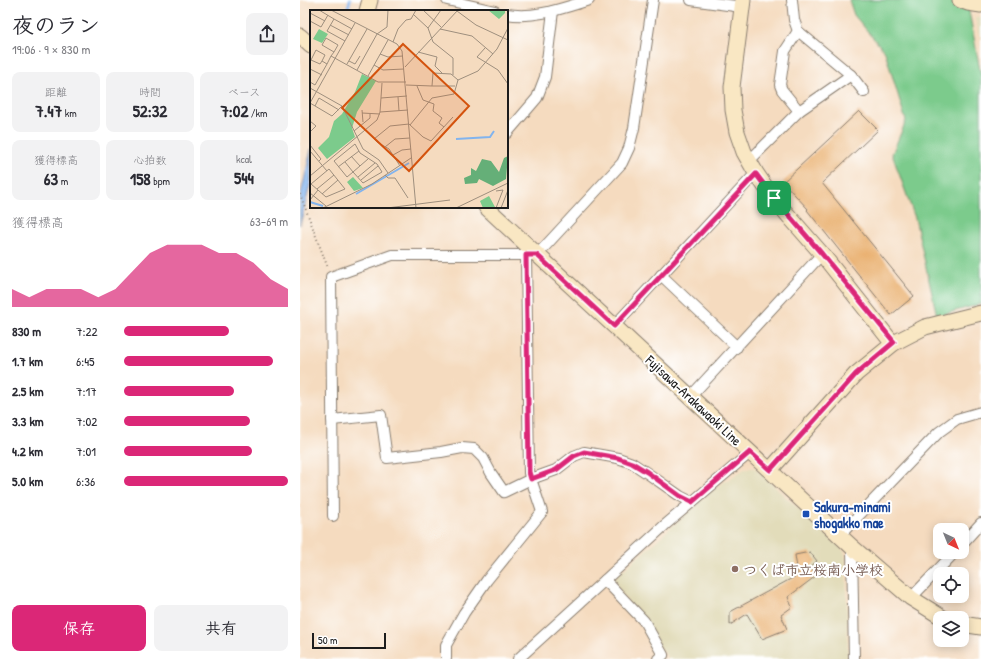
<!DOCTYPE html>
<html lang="ja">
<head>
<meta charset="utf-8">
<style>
  :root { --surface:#fff; --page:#f2f2f3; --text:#2b2b33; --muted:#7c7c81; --accent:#db2777 }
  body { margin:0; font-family:"Patrick Hand","Klee One",sans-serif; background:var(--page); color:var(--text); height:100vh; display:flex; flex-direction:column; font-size:15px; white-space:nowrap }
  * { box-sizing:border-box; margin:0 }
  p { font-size:13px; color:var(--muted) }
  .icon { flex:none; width:22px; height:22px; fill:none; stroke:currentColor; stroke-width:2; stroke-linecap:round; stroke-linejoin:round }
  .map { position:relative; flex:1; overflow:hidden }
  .sheet { display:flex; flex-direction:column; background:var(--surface); width:300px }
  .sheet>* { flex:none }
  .needle { width:26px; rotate:137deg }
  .buttons { position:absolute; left:633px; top:523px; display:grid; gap:8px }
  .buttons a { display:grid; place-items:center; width:36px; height:36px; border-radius:8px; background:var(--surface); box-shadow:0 2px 10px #0003; font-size:20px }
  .scale { position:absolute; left:12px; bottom:10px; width:74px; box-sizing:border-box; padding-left:4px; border:2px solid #1c1c1c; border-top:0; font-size:11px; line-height:14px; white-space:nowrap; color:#1c1c1c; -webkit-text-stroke:3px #fff; paint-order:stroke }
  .pin { position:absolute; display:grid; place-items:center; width:34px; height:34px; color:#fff; margin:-17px; border-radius:8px; box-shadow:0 2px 6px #0006 }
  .round { display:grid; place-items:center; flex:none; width:42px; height:42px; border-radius:8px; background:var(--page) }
  .summary { display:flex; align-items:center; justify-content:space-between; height:68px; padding:0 12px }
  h1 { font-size:22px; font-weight:700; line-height:30px }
  .metrics { display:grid; grid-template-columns:repeat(3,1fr); gap:6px; height:68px; padding:4px 12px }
  .metrics div { display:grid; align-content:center; border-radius:8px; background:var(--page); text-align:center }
  .metrics b { font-size:17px; font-weight:700 }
  .metrics small { font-size:11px; font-weight:400 }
  .metrics p { font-size:11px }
  .chart { height:112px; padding:8px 12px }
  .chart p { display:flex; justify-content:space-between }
  .chart svg { width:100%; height:72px; margin-top:4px; fill:var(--accent); opacity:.7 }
  .cta { display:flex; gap:8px; margin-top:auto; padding:8px 12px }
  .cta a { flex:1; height:46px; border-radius:8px; background:var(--accent); color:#fff; font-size:16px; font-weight:700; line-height:46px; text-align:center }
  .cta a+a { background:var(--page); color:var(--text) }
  ul { padding:0 12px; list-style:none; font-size:13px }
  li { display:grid; grid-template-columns:64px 48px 1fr; align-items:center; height:30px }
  li i { height:10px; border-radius:5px; background:var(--accent) }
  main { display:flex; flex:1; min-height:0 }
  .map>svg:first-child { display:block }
  .built { fill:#e2dcba }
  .green { fill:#7ccb8c; stroke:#4c7454 }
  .water { fill:#82b4ee; stroke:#4f6885 }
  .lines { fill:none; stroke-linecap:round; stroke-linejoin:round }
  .stream { stroke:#82b4ee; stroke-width:3 }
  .building { fill:#eab273 }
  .street-casing { stroke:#887c6e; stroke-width:12 }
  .secondary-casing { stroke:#887c6e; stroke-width:17 }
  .path { stroke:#887c6e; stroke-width:2; stroke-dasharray:1 3; stroke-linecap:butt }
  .street { stroke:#fff; stroke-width:10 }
  .secondary { stroke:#f9e7c3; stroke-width:15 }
  .route-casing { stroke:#fff; stroke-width:8 }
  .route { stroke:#db2777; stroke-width:5 }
  .transit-dot { fill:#1a4fb4; stroke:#fff; stroke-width:1.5 }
  .education-dot { fill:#8d6e63; stroke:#fff; stroke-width:1.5 }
  .labels { text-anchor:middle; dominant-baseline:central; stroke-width:4; stroke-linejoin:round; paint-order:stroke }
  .street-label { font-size:14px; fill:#1c1c1c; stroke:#fff }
  .transit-label { font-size:14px; font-weight:bold; fill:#164399; stroke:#fff; text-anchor:start }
  .education-label { font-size:14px; font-weight:bold; fill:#785e54; stroke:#fff; text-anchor:start }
  .inset-river { fill:none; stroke:#82b4ee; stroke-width:2 }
  .inset-road { fill:none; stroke:#9e8f7e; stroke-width:1 }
  .view { fill:#d4530e; fill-opacity:0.15; stroke:#d4530e; stroke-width:2 }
  .inset-edge { fill:none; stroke:#1c1c1c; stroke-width:2 }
</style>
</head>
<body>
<main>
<section class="sheet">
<div class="summary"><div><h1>夜のラン</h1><p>19:06 · 9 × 830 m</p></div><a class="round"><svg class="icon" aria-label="share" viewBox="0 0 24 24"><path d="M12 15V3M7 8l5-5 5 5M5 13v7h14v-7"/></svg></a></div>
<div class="metrics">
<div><p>距離</p><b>7.47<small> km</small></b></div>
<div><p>時間</p><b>52:32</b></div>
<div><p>ペース</p><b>7:02<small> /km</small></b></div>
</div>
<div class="metrics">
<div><p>獲得標高</p><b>63<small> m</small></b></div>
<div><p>心拍数</p><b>158<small> bpm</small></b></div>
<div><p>kcal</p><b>544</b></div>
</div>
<div class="chart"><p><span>獲得標高</span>63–69 m</p>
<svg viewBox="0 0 160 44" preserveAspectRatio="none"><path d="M0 44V33L10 38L20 33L30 33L40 33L50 38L60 33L70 22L80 11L90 6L100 6L110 6L120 11L130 11L140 17L150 27L160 33V44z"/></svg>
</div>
<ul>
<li><b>830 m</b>7:22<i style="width:64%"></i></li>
<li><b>1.7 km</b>6:45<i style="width:91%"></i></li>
<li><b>2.5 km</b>7:17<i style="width:67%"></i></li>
<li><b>3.3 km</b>7:02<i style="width:77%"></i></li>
<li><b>4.2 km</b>7:01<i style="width:78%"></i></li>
<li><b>5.0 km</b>6:36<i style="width:100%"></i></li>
</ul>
<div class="cta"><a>保存</a><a>共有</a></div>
</section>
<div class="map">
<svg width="681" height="659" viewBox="0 0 681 659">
  <rect width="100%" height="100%" fill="#fff"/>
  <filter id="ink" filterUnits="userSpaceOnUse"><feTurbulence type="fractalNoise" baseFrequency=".025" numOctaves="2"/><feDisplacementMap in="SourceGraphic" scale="8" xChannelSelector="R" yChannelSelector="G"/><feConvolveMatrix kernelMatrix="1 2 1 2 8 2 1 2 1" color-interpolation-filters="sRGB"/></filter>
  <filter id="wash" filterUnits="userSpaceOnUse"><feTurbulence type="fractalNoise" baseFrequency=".012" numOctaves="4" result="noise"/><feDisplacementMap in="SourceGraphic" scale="16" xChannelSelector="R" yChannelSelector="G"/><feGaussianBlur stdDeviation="0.9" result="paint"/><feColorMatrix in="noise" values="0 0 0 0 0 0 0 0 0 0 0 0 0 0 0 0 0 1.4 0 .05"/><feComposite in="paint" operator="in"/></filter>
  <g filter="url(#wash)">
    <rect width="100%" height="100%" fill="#f5dbbf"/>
    <!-- built -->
    <g class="built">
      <polygon points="675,17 681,17 681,41"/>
      <polygon points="446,468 455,468 544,551 546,558 548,659 369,659 312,580 415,488"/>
    </g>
    <!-- green -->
    <polygon class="green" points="549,0 667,0 681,76 681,304 637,316 615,218 592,154 606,121 585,52 554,15"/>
    <!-- water -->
    <polygon class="water" points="11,149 11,181 0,225 0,199"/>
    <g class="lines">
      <!-- stream -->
      <polyline class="stream" points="47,11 50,0"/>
    </g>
    <g id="blocks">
      <!-- building -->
      <g class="building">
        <polygon points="559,111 578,130 522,183 614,296 591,315 507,210 508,209 483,182"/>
        <polygon points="510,552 517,561 511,566 516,576 488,597 492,607 481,615 487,629 462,639 447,614 430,625 430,612 498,575 495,555"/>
      </g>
    </g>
  </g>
  <g filter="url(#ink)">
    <use href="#blocks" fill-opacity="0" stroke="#887c6e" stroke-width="1"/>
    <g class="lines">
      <!-- street casing -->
      <g class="street-casing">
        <g id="street">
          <polyline points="147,0 195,11"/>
          <polyline points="391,0 442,7"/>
          <polyline points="492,0 494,20 498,31 551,75 564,92"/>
          <path d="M207 14C234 19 263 8 289 0"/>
          <polyline points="498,31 485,51 480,85 482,90 499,111"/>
          <polyline points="207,133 237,98 245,77 253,11"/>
          <polyline points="449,161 499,111 551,75"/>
          <polyline points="361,275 437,347"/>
          <polyline points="314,326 456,173"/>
          <polyline points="391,396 522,254"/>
          <polyline points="32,420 81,415 87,458 141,452 162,448 174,449 183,458 191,473 204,492 231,479 256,470 274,456 284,452 318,458 332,463 347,473 380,496 392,502"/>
          <polyline points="33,516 31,277 92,255 237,255 322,163 329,148 334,128 353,0"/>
          <polyline points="540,535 639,432 657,419 681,412"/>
          <polyline points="662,544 681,523"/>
          <polyline points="552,547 554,659"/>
          <polyline points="611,598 655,552"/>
          <polyline points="146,659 146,645 164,613 187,580 242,512 229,473 226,255"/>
          <polyline points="218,659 305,580"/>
          <polyline points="358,659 363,655 344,621 305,580 365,525 451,452"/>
        </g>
      </g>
      <!-- secondary casing -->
      <g class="secondary-casing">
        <g id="secondary">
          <polyline points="443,0 432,87 433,110 437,132 444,152 456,173 473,198 522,254 590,340 594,343"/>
          <polyline points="660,0 668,3 681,5"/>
          <polyline points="67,11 70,0"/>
          <polyline points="0,36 11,46"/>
          <polyline points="186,207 552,547 611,598 643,618"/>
          <polyline points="470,470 556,374 594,343 625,327 681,313"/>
          <polyline points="662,624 681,627"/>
        </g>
      </g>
      <!-- path -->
      <polyline class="path" points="0,194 28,268"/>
      <!-- street -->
      <use href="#street" class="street"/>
      <!-- secondary -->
      <use href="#secondary" class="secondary"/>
    </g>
  </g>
  <g class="lines" filter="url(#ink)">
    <!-- route casing -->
    <g class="route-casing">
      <polygon id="route" points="456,174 474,198 522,254 594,342 556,374 470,470 450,452 392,502 380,496 347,472 332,463 318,458 284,452 274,456 256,470 231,479 229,472 226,255 237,255 314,326"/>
    </g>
    <!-- route -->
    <use href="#route" class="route"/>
  </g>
  <!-- markers -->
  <rect class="transit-dot" x="502" y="510" width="8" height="8" rx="2"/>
  <circle class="education-dot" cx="435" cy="569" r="4"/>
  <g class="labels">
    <!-- street labels -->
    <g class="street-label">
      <text transform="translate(394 400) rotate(43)">Fujisawa-Arakawaoki Line</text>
    </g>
    <!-- transit labels -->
    <g class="transit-label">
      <text x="514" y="506">Sakura-minami<tspan x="514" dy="16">shogakko mae</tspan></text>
    </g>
    <!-- education labels -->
    <g class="education-label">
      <text x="443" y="569">つくば市立桜南小学校</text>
    </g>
  </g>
  <!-- overview -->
  <g transform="translate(10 10)">
    <rect width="198" height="198" fill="#f5dbbf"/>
    <path d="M178 0H195V3L189 9ZM9 19 18 24 12 33 3 29ZM52 64 66 71 47 102 42 118 45 127 17 149 8 138 19 127 24 111 32 104 45 82ZM43 167 53 178 44 181 37 172ZM179 186 185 197V198H173L170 191Z" fill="#7ccb8c"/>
    <path d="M198 146 196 169 183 176 169 169 167 173 155 174 154 168 161 165V158L166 161 172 149 181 151 189 162 194 148Z" fill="#65af78"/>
    <path class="inset-river" d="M146 129 180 127 184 121M46 184 99 153M0 192 13 196"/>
    <path class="inset-road" d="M9 0 24 9M21 0 87 34 92 41 106 198M113 0 131 17M131 0 118 18 123 32 143 48V65M147 1 166 15 198 30M0 3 15 11M104 5 118 18M0 11 11 17 18 5M20 15 39 25M130 19 162 26 183 44M35 31 17 21 24 9 42 19M83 32 88 19 96 10 101 9 106 0M175 38 167 47 188 60 198 74M108 42 127 47 125 56 132 63M70 44 78 47 93 46M21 46 24 42 28 35 16 28 12 35 24 42M1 50 10 54 12 51M39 51 45 54 50 46M0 52 6 40 15 45 12 51 17 54 21 46 68 72H96M37 54 57 19M64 55 73 60 94 59M95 57 148 0M0 59 12 65M47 60 67 24 77 17 78 0M58 66 78 30M0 72 5 75 17 54M96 75 122 76 123 63 141 64 148 70M107 76 113 90 124 94 123 101 132 108 129 113 134 117M122 76H145M0 78 32 96 53 139 69 150 78 163M88 87 89 101M71 88 97 86M0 93 45 13M0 93 22 106 32 96M5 96 9 88 29 100M52 100 53 112M70 102 98 100M52 103 70 104M0 111 6 116 0 122M100 115 122 88 144 84 148 70 168 61 187 39 198 18M56 120 67 132 79 139 90 156M44 121 60 108V104M64 129 80 116 99 114 113 127 121 131 143 107M0 135 11 149 9 151M75 137 85 129 100 128M0 141 17 161M83 145 92 140 101 139M41 146 50 156M35 152 43 162 53 173 72 162 67 154 50 143 45 134 24 151 37 167 43 162 58 149M28 157 49 141M19 159 35 179 16 187 1 174ZM75 165 78 168H85L98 188M0 166 67 110 70 102 72 73M48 167 65 153M51 170 68 156M7 179 24 165M186 181 193 180 186 198M0 183 16 196M12 184 28 170M0 190 8 180M13 198 62 174 101 148M77 198 140 190M146 198 198 173M191 198 198 180"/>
    <path class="view" d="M93 34 159 96 99 161 32 98Z"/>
    <rect width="198" height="198" class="inset-edge"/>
  </g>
</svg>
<div class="buttons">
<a><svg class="needle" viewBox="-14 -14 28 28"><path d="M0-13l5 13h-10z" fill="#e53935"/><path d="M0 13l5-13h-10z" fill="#7c7c81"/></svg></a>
<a><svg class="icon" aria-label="locate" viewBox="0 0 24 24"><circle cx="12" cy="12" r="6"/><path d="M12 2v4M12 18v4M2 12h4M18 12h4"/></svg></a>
<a><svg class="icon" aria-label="layers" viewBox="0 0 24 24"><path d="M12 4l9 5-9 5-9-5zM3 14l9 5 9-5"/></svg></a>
</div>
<div class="scale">50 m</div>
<div class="pin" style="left:474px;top:198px;background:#1e9e55"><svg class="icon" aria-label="arrive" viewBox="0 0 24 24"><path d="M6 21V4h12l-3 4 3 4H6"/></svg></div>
</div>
</main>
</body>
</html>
